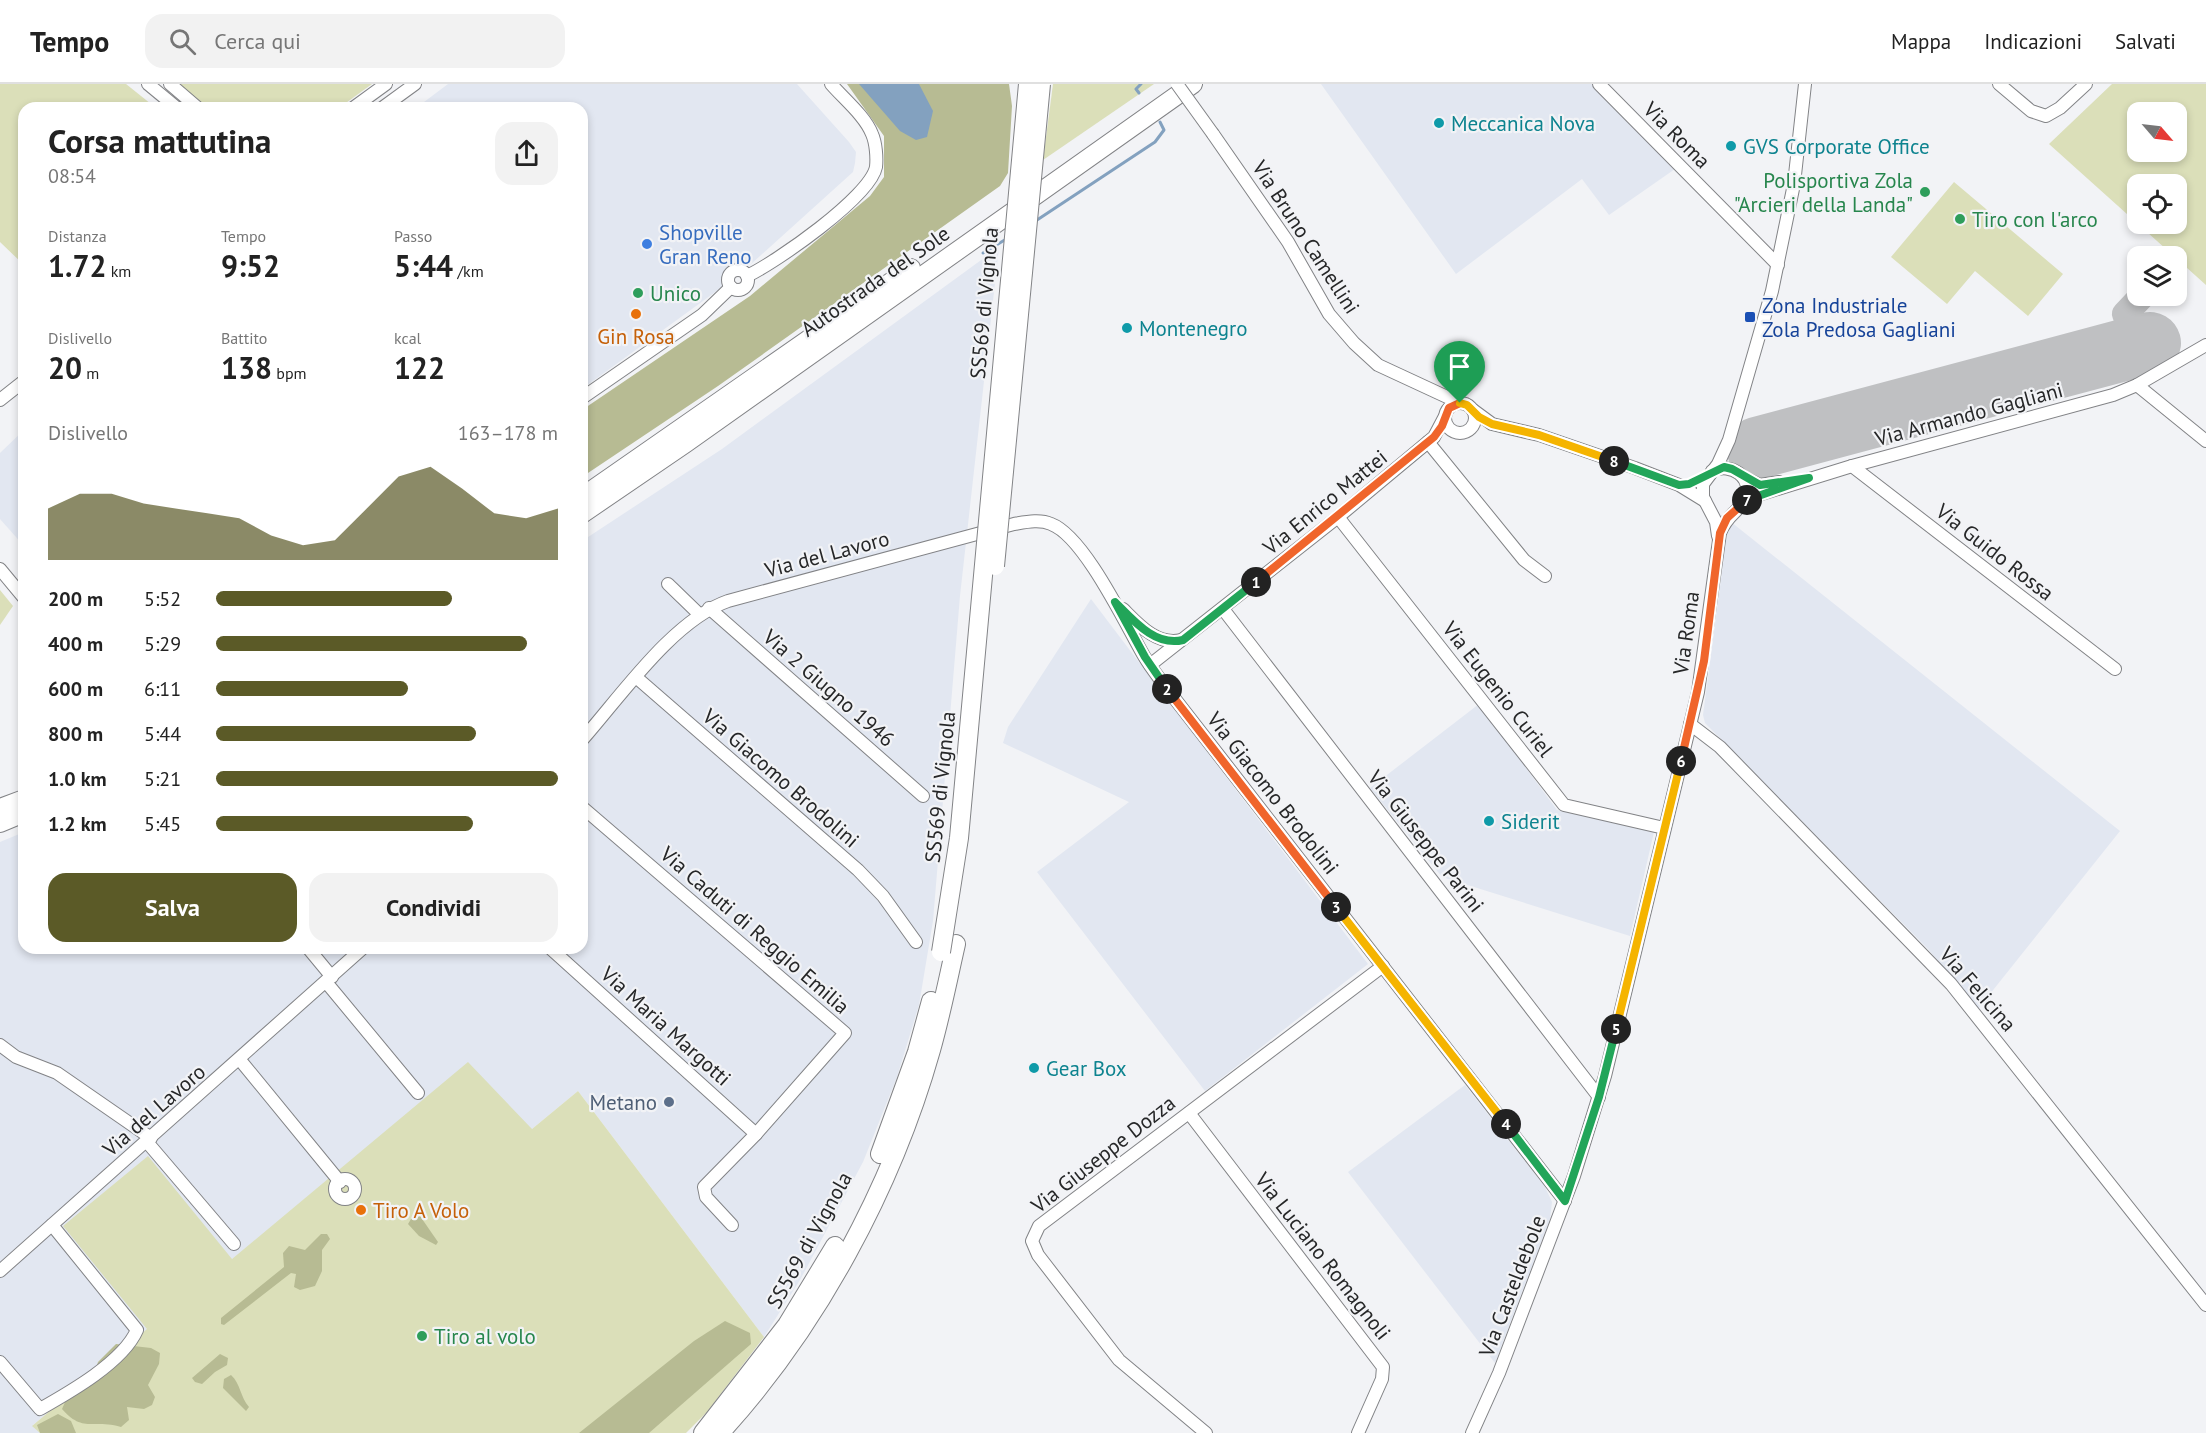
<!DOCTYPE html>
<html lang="it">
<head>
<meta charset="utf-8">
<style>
  :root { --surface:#fff; --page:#f2f2f2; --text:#222; --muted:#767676; --line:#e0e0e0; --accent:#5b5a27 }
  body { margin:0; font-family:"PT Sans",sans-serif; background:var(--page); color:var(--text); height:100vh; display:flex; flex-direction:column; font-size:22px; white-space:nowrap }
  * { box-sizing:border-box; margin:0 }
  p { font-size:20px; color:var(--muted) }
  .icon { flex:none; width:33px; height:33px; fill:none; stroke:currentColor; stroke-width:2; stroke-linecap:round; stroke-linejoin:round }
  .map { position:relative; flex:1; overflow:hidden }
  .side { position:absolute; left:18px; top:18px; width:570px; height:852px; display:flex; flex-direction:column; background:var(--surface); border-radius:18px; box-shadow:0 3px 9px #0003 }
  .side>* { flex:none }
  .needle { width:39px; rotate:118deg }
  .tools { position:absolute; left:2127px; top:18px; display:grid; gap:12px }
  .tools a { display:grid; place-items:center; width:60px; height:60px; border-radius:12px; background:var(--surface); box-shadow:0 3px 9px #0003; font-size:30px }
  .pin { position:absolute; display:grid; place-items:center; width:51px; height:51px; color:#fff; margin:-62px -26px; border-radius:50% 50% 50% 0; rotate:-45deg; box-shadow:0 0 6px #0007 }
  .pin .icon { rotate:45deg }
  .km { position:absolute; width:30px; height:30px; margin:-15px; border-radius:50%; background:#222; color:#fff; font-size:16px; line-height:30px; text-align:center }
  .round { display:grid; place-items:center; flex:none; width:63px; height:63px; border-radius:18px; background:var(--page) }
  .overview { display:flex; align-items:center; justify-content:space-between; height:102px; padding:0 30px }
  h1 { font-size:33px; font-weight:800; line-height:45px }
  .figures { display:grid; grid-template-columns:repeat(3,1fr); gap:9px; height:102px; padding:6px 30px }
  .figures div { display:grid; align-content:center }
  .figures b { font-size:30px; font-weight:800 }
  .figures small { font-size:16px; font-weight:400 }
  .figures p { font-size:16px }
  .chart { height:168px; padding:12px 30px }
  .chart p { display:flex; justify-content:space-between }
  .chart svg { width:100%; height:108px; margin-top:6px; fill:var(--accent); opacity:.7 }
  .action { display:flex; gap:12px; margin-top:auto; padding:12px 30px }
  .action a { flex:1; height:69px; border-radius:18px; background:var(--accent); color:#fff; font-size:24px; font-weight:800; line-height:69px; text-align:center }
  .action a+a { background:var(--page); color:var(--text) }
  ul { padding:0 30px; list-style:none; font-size:20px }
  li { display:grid; grid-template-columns:96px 72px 1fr; align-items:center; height:45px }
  li i { height:15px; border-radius:8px; background:var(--accent) }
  header { display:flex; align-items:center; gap:36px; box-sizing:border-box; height:84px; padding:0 30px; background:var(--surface); border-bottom:2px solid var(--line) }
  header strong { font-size:28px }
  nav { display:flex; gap:33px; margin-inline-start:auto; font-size:21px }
  .search { width:420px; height:54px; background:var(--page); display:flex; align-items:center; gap:15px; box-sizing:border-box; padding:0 21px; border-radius:18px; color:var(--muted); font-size:22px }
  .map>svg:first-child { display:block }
  .built { fill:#e2e7f1 }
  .green { fill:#dbdfb9; fill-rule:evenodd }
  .forest { fill:#b7bb93 }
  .water { fill:#83a1bf }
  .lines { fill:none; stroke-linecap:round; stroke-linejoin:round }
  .stream { stroke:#83a1bf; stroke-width:3 }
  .taxiway { stroke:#bfc0c2; stroke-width:26 }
  .runway { stroke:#bfc0c2; stroke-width:62 }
  .minor-casing { stroke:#828386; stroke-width:14 }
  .highway-casing { stroke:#828386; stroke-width:20 }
  .minor { stroke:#fff; stroke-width:12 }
  .highway { stroke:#fff; stroke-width:18 }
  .minor-bridge-casing { stroke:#828386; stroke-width:14; stroke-linecap:butt }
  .highway-bridge-casing { stroke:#828386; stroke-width:20; stroke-linecap:butt }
  .minor-bridge { stroke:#fff; stroke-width:12 }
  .highway-bridge { stroke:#fff; stroke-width:18 }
  .split-1-casing { stroke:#fff; stroke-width:12 }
  .split-2-casing { stroke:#fff; stroke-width:12 }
  .split-3-casing { stroke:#fff; stroke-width:12 }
  .split-4-casing { stroke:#fff; stroke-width:12 }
  .split-5-casing { stroke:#fff; stroke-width:12 }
  .split-6-casing { stroke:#fff; stroke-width:12 }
  .split-7-casing { stroke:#fff; stroke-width:12 }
  .split-8-casing { stroke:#fff; stroke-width:12 }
  .split-9-casing { stroke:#fff; stroke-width:12 }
  .split-1 { stroke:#f0652b; stroke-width:8 }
  .split-2 { stroke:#22a559; stroke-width:8 }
  .split-3 { stroke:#f0652b; stroke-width:8 }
  .split-4 { stroke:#f5b400; stroke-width:8 }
  .split-5 { stroke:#22a559; stroke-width:8 }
  .split-6 { stroke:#f5b400; stroke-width:8 }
  .split-7 { stroke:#f0652b; stroke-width:8 }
  .split-8 { stroke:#22a559; stroke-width:8 }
  .split-9 { stroke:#f5b400; stroke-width:8 }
  .culture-dot { fill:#0f9aa8; stroke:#f2f3f6; stroke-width:2 }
  .leisure-dot { fill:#2e9e5b; stroke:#f2f3f6; stroke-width:2 }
  .shop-dot { fill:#3f7fe0; stroke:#f2f3f6; stroke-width:2 }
  .food-dot { fill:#e8710a; stroke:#f2f3f6; stroke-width:2 }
  .transit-dot { fill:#1a4fb4; stroke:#f2f3f6; stroke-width:2 }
  .service-dot { fill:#5c6f8a; stroke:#f2f3f6; stroke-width:2 }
  .labels { text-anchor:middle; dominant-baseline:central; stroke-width:4.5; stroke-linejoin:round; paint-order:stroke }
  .culture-label { font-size:21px; fill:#0d838f; stroke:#f2f3f6; text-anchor:start }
  .street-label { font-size:21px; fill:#262728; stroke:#f2f3f6 }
  .leisure-label { font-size:21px; fill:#27864d; stroke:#f2f3f6; text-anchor:start }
  .shop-label { font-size:21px; fill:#366cbe; stroke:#f2f3f6; text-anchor:start }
  .transit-label { font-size:21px; fill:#164399; stroke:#f2f3f6; text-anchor:start }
  .food-label { font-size:21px; fill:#c56008; stroke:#f2f3f6 }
  .service-label { font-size:21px; fill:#4e5e75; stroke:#f2f3f6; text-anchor:end }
</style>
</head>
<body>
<header>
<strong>Tempo</strong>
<div class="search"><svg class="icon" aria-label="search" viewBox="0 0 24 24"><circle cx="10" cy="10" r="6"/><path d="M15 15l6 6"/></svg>Cerca qui</div>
<nav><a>Mappa</a><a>Indicazioni</a><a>Salvati</a></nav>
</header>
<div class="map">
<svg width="2206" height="1349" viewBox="0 0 2206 1349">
  <rect width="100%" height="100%" fill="#f2f3f6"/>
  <!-- built -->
  <g class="built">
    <polygon points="448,0 797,0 849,58 856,68 855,79 853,88 740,190 582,305 582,24 416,24"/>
    <polygon points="1321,0 1593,0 1675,85 1609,131 1582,95 1456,190"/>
    <polygon points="999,163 960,512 933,837 919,921 897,993 863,1078 800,1196 764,1253 578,1007 532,1045 232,1175 33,1341 40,1349 0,1349 0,758 24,748 24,864 582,864 582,457 722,365"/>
    <polygon points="24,346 24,462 0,435 0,369"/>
    <polygon points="1731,438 2120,747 1978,925 1928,865 1705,639 1703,631 1728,442"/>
    <polygon points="1091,515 1368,880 1205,1007 1037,788 1129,718 1003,659 1008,643"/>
    <polygon points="1479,620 1557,726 1654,748 1630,852 1442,793 1370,704"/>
    <polygon points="1465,1001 1545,1103 1552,1118 1550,1135 1495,1279 1348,1088"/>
  </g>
  <!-- green -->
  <g class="green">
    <polygon points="0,0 126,0 156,24 24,24 24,181 0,158"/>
    <polygon points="179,0 372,0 339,24 207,24"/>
    <polygon points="1053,0 1154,0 1043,76"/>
    <path d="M2112 0H2206V201L2049 60ZM2138 28H2176V68H2138ZM2138 100H2176V140H2138Z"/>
    <polygon points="1954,98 2063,190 2028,232 1975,187 1947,220 1891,173"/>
    <polygon points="0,506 13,522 0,541"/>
    <polygon points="468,978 532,1045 578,1007 764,1253 707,1328 686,1349 40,1349 32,1342 147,1245 63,1142 148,1072 232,1175"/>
  </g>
  <!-- forest -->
  <g class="forest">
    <polygon points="847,0 1009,0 1012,22 1008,89 1000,102 718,302 582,393 582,326 750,212 870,112 884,93 884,52"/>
    <polygon points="420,1132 438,1158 436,1161 419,1152 408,1140 411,1135"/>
    <polygon points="321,1150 327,1150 330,1155 322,1166 322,1187 315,1202 300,1206 294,1203 296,1190 291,1189 224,1241 221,1240 221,1234 284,1183 283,1169 289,1162 305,1166"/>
    <polygon points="725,1237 750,1249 751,1260 649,1349 579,1349 694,1257"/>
    <path d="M116 1260 151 1264 160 1269 159 1280 148 1301 155 1313 152 1321 144 1325 127 1323 129 1336 121 1343C92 1335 83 1349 62 1325L74 1298 90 1301 98 1278Z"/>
    <polygon points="220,1270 228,1274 227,1281 215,1288 202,1300 195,1298 192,1294"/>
    <path d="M231 1291C241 1300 240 1313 249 1323L246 1327 223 1304 224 1295Z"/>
    <polygon points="58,1330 71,1337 76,1349 40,1349 37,1341"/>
  </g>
  <!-- water -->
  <polygon class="water" points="859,0 919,0 933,27 927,53 916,56 900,47"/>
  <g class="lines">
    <!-- stream -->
    <g class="stream">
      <polyline points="1139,9 1136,5 1141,0"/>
      <polyline points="1034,138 1155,58 1164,46 1160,38"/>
      <polyline points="983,169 1008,154"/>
    </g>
    <!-- taxiway -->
    <polyline class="taxiway" points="2137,262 2125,230 2142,212"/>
    <!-- runway -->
    <polyline class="runway" points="1757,364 2150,259"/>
    <!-- minor casing -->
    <g class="minor-casing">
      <g id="minor">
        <polyline points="148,0 177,24"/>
        <polyline points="170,0 198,24"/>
        <polyline points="1599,0 1778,181"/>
        <polyline points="1999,0 2031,27 2046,32 2060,24 2086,0"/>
        <polyline points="353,24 386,0"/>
        <polyline points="382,24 415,0"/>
        <polyline points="1213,50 1288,158 1329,230 1354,259 1378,281 1460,319"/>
        <circle cx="738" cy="196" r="10"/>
        <path d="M747 192C775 179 870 113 876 83 877 74 876 59 872 50 865 32 844 15 831 0"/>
        <polyline points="2137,301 2206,357"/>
        <polyline points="582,314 702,231 731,203"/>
        <polyline points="0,316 24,297"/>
        <circle cx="1460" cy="334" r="15"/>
        <polyline points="1473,326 1492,340 1539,351 1635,384 1679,401 1705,417"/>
        <polyline points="1428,358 1524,476 1545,492"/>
        <polyline points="1852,382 2115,585"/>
        <polyline points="1743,393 1760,401 1779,398"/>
        <polyline points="1743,419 1755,412 1852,382 2113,311 2137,301 2206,261"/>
        <polyline points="1338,433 1564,721 1664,744"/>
        <polyline points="1718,452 1716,438 1703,413 1703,400 1718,380 1729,356 1772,207 1794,100 1805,0"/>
        <polyline points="0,485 24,514"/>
        <polyline points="668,500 699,530"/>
        <polyline points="709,524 923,712"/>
        <path d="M1123 525C1138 540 1157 562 1181 556"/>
        <polyline points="1223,525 1599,1013"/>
        <polyline points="1150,581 1338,433 1434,353 1444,334"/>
        <polyline points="637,594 858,786 883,812 916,858"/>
        <polyline points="1690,640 1720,663 1951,900 2206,1221"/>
        <path d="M582 656C621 612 673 536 728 517L1014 440C1026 438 1040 435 1051 440 1084 452 1126 541 1144 572 1151 584 1160 595 1168 606L1565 1117"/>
        <polyline points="582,723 845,949 756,1050 704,1103 706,1113 732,1141"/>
        <polyline points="308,864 332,893"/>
        <polyline points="550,864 756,1050"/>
        <polyline points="326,898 418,1009"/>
        <polyline points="0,961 16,973 57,989 151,1054"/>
        <polyline points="240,976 340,1098"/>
        <polyline points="1189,1029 1383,1283 1382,1295 1358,1349"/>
        <polyline points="147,1058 234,1160"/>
        <circle cx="345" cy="1105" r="10"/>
        <polyline points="0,1187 363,864"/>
        <path d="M0 1278 40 1325C70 1308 123 1278 137 1246L52 1141"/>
        <polyline points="1206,1349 1119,1276 1038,1171 1032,1157 1039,1142 1383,882"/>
        <path d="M1472 1349 1499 1289 1574 1092 1605 992 1698 608 1720 449C1727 430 1740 427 1745 415 1754 393 1731 378 1712 387"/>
      </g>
    </g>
    <!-- highway casing -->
    <g class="highway-casing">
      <g id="highway">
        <polyline points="582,413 911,184"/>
        <polyline points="582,430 686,359 1193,0"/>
        <polyline points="0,724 24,715"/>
        <polyline points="0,739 24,729"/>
        <polyline points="880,1070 917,968 931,917"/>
        <polyline points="703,1349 787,1241 835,1162"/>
        <path d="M720 1349C817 1243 892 1104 931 966 941 931 948 895 956 860"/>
      </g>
    </g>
    <!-- minor -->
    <use href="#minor" class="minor"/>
    <!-- highway -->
    <use href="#highway" class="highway"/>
    <!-- minor-bridge casing -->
    <g class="minor-bridge-casing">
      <polyline id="minor-bridge" points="1177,0 1213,50"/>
    </g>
    <!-- highway-bridge casing -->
    <g class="highway-bridge-casing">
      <g id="highway-bridge">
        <polyline points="995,482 1041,0"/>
        <polyline points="941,868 959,754 1028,0"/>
      </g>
    </g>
    <!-- minor-bridge -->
    <use href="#minor-bridge" class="minor-bridge"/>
    <!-- highway-bridge -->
    <use href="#highway-bridge" class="highway-bridge"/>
  </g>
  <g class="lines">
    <!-- split-1 casing -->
    <g class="split-1-casing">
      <polyline id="split-1" points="1256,498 1434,353 1442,342 1449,324 1460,319"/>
    </g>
    <!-- split-2 casing -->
    <g class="split-2-casing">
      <path id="split-2" d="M1167 605 1145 573 1115 518C1133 536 1155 563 1183 556L1256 498"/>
    </g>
    <!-- split-3 casing -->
    <g class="split-3-casing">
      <polyline id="split-3" points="1167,605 1336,823"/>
    </g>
    <!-- split-4 casing -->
    <g class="split-4-casing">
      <polyline id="split-4" points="1336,823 1506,1040"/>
    </g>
    <!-- split-5 casing -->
    <g class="split-5-casing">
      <polyline id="split-5" points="1506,1040 1565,1117 1599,1013 1616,945"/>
    </g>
    <!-- split-6 casing -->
    <g class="split-6-casing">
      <polyline id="split-6" points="1616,945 1681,677"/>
    </g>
    <!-- split-7 casing -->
    <g class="split-7-casing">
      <polyline id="split-7" points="1681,677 1704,577 1720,449 1727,434 1747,416"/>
    </g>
    <!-- split-8 casing -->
    <g class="split-8-casing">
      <polyline id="split-8" points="1614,377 1679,401 1689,400 1724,383 1732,385 1760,401 1809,394 1747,416"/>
    </g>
    <!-- split-9 casing -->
    <g class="split-9-casing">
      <polyline id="split-9" points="1460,319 1467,321 1479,333 1492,340 1539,351 1614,377"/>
    </g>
    <!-- split-1 -->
    <use href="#split-1" class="split-1"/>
    <!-- split-2 -->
    <use href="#split-2" class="split-2"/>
    <!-- split-3 -->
    <use href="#split-3" class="split-3"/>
    <!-- split-4 -->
    <use href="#split-4" class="split-4"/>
    <!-- split-5 -->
    <use href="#split-5" class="split-5"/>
    <!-- split-6 -->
    <use href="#split-6" class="split-6"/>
    <!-- split-7 -->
    <use href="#split-7" class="split-7"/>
    <!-- split-8 -->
    <use href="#split-8" class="split-8"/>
    <!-- split-9 -->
    <use href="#split-9" class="split-9"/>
  </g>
  <!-- markers -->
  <g class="culture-dot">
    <circle cx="1439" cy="39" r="6"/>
    <circle cx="1731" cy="62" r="6"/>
    <circle cx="1127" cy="244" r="6"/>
    <circle cx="1489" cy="737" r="6"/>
    <circle cx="1034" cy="984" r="6"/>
  </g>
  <g class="leisure-dot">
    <circle cx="1925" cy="108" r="6"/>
    <circle cx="1960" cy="135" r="6"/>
    <circle cx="638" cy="209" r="6"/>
    <circle cx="422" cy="1252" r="6"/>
  </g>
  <circle class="shop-dot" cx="647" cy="160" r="6"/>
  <g class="food-dot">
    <circle cx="636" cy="230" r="6"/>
    <circle cx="361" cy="1126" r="6"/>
  </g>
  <rect class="transit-dot" x="1744" y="227" width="12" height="12" rx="3"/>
  <circle class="service-dot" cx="669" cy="1018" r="6"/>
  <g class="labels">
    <!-- culture labels -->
    <g class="culture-label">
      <text x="1451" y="39">Meccanica Nova</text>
      <text x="1743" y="62">GVS Corporate Office</text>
      <text x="1139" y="244">Montenegro</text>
      <text x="1501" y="737">Siderit</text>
      <text x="1046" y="984">Gear Box</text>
    </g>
    <!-- street labels -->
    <g class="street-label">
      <text transform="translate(1677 51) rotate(45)">Via Roma</text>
      <text transform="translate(1306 153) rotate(57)">Via Bruno Camellini</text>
      <text transform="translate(875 197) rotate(-35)">Autostrada del Sole</text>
      <text transform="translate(984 219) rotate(-85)">SS569 di Vignola</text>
      <text transform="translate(1969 330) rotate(-15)">Via Armando Gagliani</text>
      <text transform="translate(1325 418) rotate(-39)">Via Enrico Mattei</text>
      <text transform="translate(1995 468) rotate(38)">Via Guido Rossa</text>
      <text transform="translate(827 470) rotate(-15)">Via del Lavoro</text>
      <text transform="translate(1686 549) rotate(-82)">Via Roma</text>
      <text transform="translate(829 604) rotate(41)">Via 2 Giugno 1946</text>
      <text transform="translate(1498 605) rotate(52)">Via Eugenio Curiel</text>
      <text transform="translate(781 694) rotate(41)">Via Giacomo Brodolini</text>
      <text transform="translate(940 703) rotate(-84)">SS569 di Vignola</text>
      <text transform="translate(1273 709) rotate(52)">Via Giacomo Brodolini</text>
      <text transform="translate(1426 757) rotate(52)">Via Giuseppe Parini</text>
      <text transform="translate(755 846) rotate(41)">Via Caduti di Reggio Emilia</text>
      <text transform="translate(1978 905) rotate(49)">Via Felicina</text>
      <text transform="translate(666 942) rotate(42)">Via Maria Margotti</text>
      <text transform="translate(154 1026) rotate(-41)">Via del Lavoro</text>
      <text transform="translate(1103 1070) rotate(-38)">Via Giuseppe Dozza</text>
      <text transform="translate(809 1156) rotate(-61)">SS569 di Vignola</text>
      <text transform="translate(1323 1172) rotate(52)">Via Luciano Romagnoli</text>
      <text transform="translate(1512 1202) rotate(-69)">Via Casteldebole</text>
    </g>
    <!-- leisure labels -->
    <g class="leisure-label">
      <text x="1913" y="96" text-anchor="end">Polisportiva Zola<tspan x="1913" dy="24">"Arcieri della Landa"</tspan></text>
      <text x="1972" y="135">Tiro con l'arco</text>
      <text x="650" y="209">Unico</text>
      <text x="434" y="1252">Tiro al volo</text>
    </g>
    <!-- shop labels -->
    <g class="shop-label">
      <text x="659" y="148">Shopville<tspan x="659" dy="24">Gran Reno</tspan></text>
    </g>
    <!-- transit labels -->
    <g class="transit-label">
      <text x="1762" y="221">Zona Industriale<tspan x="1762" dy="24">Zola Predosa Gagliani</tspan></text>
    </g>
    <!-- food labels -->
    <g class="food-label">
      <text x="636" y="252">Gin Rosa</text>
      <text x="373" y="1126" text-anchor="start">Tiro A Volo</text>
    </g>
    <!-- service labels -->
    <g class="service-label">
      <text x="657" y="1018">Metano</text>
    </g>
  </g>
</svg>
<div class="tools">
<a><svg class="needle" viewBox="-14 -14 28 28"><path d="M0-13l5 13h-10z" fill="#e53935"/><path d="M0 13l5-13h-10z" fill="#767676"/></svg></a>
<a><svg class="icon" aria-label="locate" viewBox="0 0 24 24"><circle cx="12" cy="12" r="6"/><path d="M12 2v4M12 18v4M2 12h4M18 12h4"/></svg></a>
<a><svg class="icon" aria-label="layers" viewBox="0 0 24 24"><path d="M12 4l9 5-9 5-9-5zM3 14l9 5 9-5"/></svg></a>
</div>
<div class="pin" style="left:1460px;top:319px;background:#1e9e55"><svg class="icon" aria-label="arrive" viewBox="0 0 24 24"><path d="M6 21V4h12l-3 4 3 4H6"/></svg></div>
<b class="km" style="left:1256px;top:498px">1</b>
<b class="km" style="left:1167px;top:605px">2</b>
<b class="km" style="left:1336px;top:823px">3</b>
<b class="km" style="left:1506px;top:1040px">4</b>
<b class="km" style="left:1616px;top:945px">5</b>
<b class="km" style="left:1681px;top:677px">6</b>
<b class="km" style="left:1747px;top:416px">7</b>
<b class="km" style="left:1614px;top:377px">8</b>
<section class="side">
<div class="overview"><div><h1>Corsa mattutina</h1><p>08:54</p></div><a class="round"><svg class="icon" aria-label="share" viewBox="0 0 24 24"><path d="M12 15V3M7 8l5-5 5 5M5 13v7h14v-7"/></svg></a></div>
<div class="figures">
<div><p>Distanza</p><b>1.72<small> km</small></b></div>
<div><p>Tempo</p><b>9:52</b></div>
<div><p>Passo</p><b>5:44<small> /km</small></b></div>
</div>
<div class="figures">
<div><p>Dislivello</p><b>20<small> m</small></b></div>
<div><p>Battito</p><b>138<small> bpm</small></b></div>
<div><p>kcal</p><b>122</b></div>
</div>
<div class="chart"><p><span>Dislivello</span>163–178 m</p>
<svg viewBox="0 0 160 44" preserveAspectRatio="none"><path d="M0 44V23L10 17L20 17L30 21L40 23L50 25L60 27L70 34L80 38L90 36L100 23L110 10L120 6L130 15L140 25L150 27L160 23V44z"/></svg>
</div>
<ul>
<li><b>200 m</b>5:52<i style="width:69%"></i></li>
<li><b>400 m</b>5:29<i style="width:91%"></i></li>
<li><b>600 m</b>6:11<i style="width:56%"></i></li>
<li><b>800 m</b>5:44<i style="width:76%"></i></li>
<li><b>1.0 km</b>5:21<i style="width:100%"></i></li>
<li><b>1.2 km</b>5:45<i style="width:75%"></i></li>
</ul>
<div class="action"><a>Salva</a><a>Condividi</a></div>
</section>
</div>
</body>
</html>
